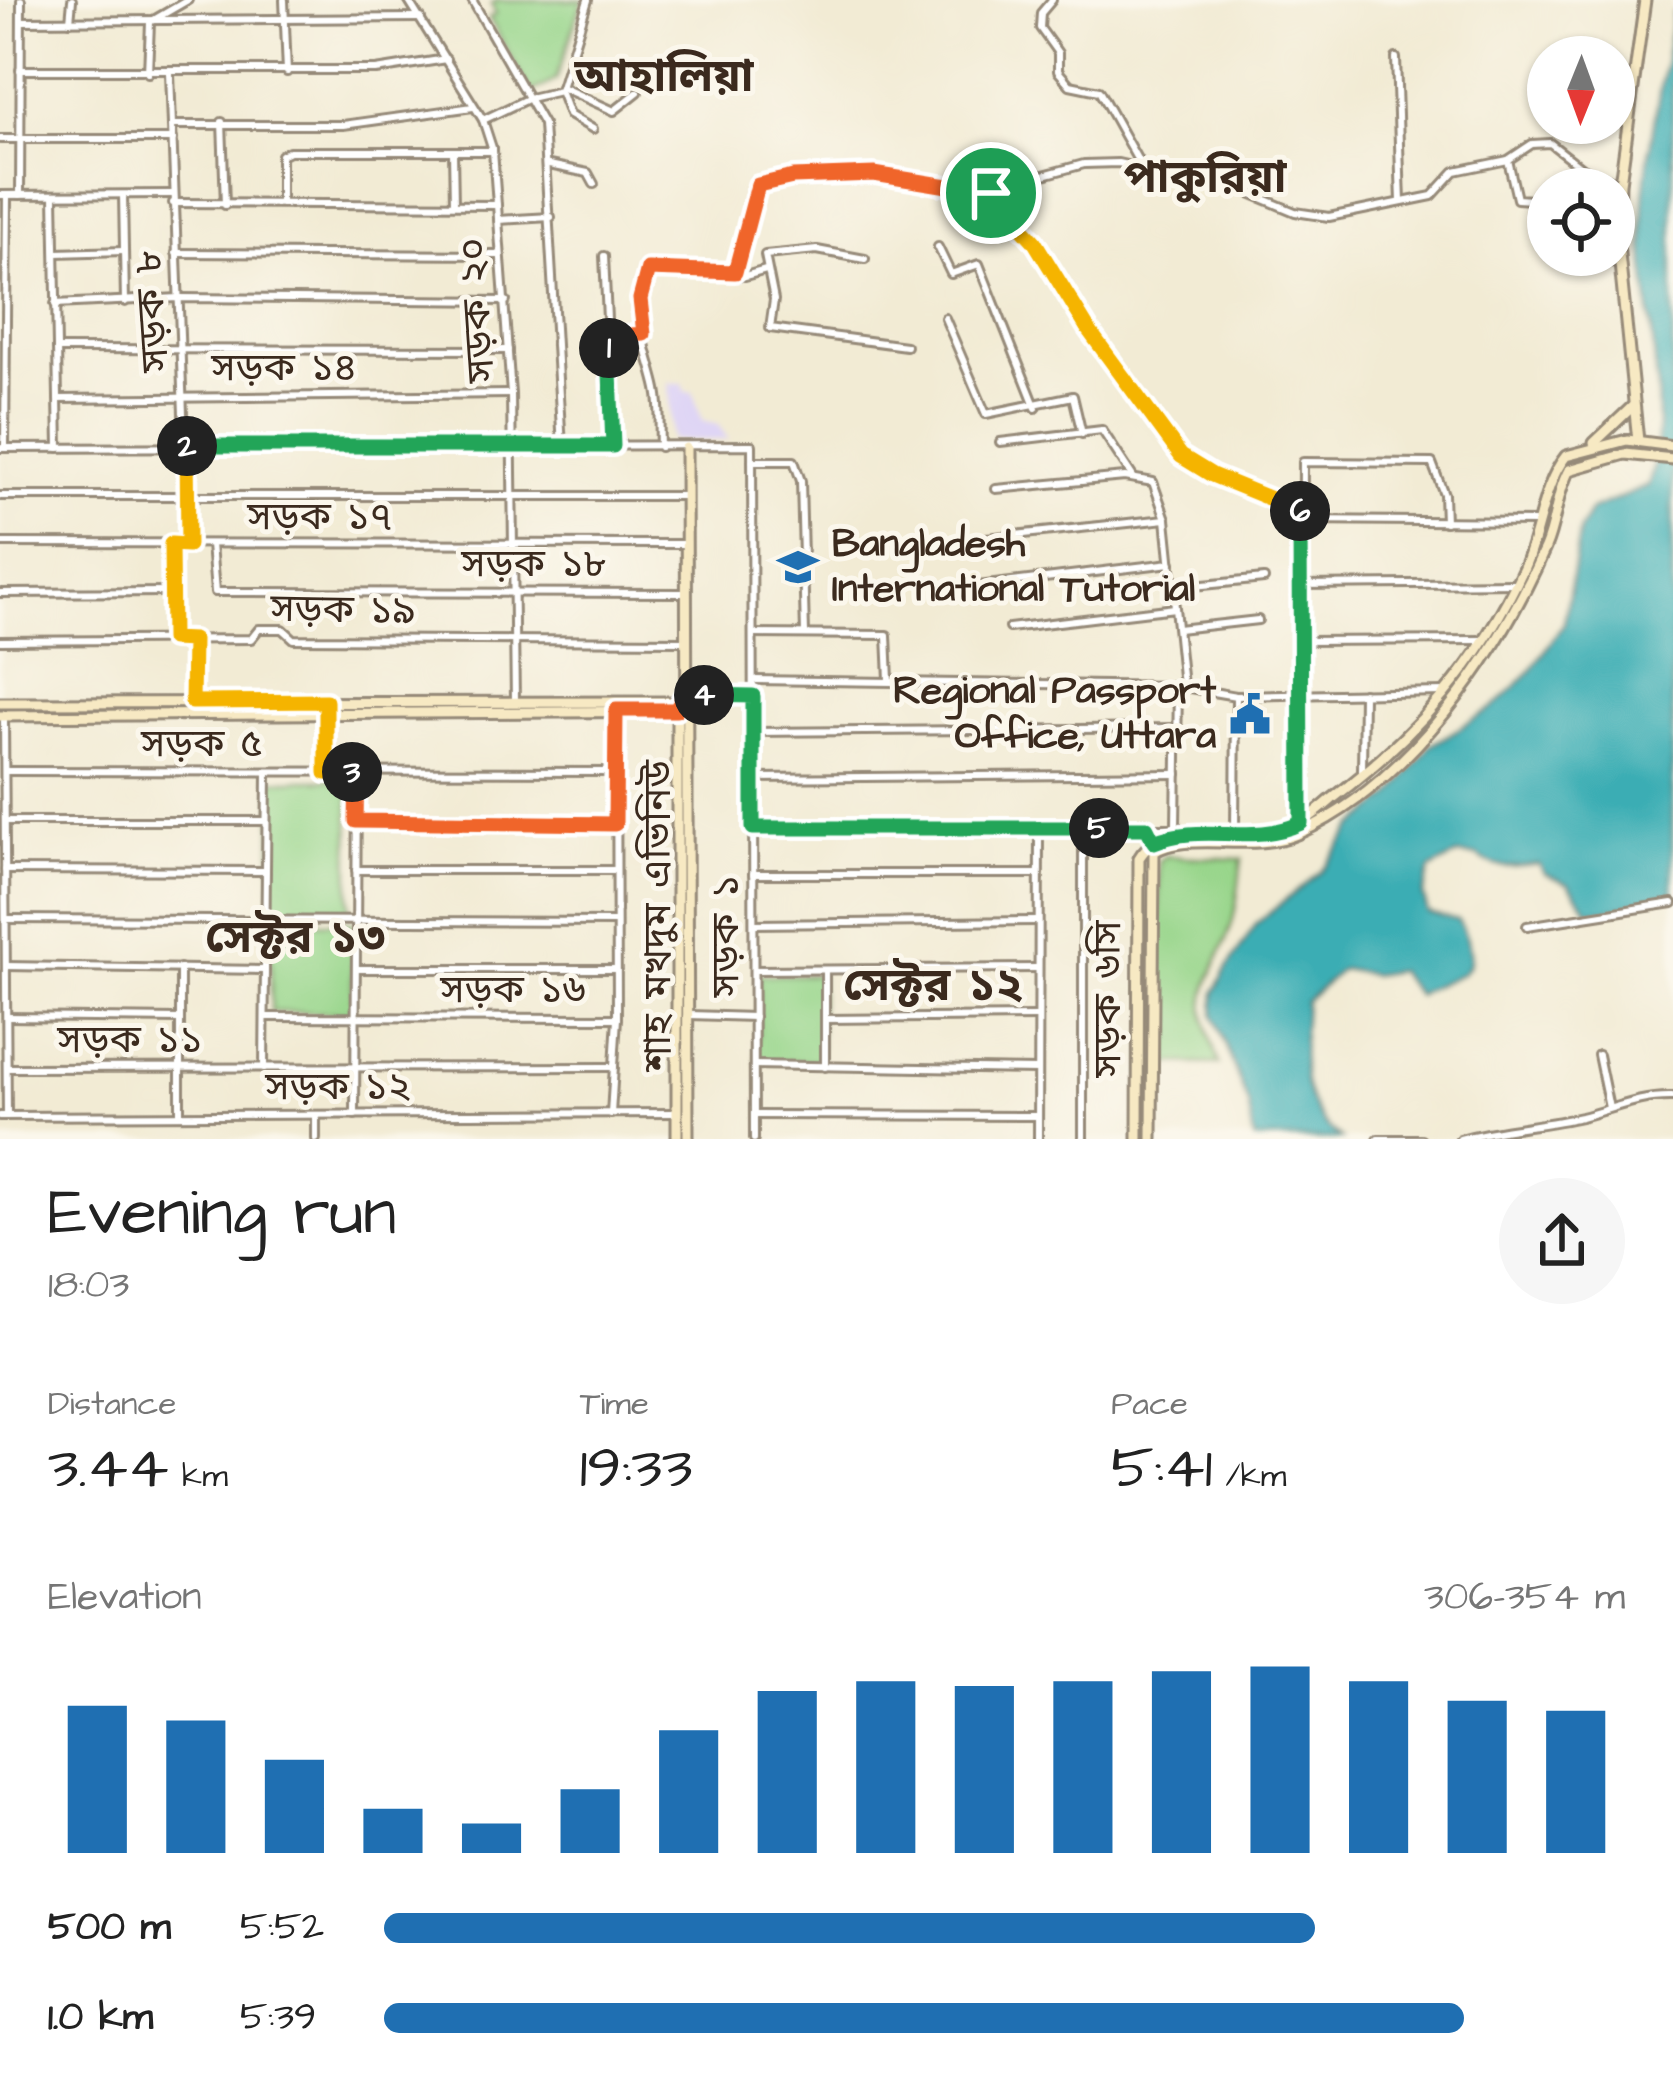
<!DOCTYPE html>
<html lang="en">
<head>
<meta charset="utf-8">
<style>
  :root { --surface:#fff; --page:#f6f6f6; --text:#222; --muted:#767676; --accent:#1f6fb2 }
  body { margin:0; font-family:"Architects Daughter","Noto Sans Bengali",sans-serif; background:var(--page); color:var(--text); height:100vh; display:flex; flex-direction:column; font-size:45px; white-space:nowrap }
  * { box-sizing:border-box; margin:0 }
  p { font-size:39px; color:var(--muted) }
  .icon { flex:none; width:66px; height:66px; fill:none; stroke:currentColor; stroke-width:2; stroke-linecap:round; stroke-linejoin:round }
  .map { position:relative; height:1139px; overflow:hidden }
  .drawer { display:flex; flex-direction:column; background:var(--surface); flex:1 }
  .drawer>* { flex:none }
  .needle { width:78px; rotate:181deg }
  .fabs { position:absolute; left:1527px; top:36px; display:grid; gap:24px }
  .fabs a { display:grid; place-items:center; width:108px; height:108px; border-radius:50%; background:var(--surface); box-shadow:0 3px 9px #0004; font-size:60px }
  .pin { position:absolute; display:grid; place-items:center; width:102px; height:102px; color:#fff; margin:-51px; border:6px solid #fff; border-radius:50%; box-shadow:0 3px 12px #0007 }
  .km { position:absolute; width:60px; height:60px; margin:-30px; border-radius:50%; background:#222; color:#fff; font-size:33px; line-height:60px; text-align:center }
  .round { display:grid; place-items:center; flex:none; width:126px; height:126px; border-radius:63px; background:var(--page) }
  .headline { display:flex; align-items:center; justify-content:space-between; height:204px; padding:0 48px }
  h1 { font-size:66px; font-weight:600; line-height:90px }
  .stats { display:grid; grid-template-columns:repeat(3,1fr); gap:18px; height:204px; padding:12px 48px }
  .stats div { display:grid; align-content:center }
  .stats b { font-size:60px; font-weight:600 }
  .stats small { font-size:33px; font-weight:400 }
  .stats p { font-size:33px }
  .chart { height:336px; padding:24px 48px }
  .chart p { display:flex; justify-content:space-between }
  .chart svg { width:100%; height:216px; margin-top:12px; stroke:var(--accent); stroke-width:6 }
  ul { padding:0 48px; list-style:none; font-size:39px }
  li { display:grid; grid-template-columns:192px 144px 1fr; align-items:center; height:90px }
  li i { height:30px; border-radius:15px; background:var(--accent) }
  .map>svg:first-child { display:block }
  .built { fill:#dfd5f5 }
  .green { fill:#97d58a; stroke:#698054; stroke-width:3 }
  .water { fill:#3badb4; stroke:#3b6c69; stroke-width:3 }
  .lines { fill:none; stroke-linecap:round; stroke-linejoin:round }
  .street-casing { stroke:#968a79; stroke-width:12 }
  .secondary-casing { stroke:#968a79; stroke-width:15 }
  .street { stroke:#fff; stroke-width:6 }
  .secondary { stroke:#f7e9c3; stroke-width:9 }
  .split-1-casing { stroke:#fff; stroke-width:24 }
  .split-2-casing { stroke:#fff; stroke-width:24 }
  .split-3-casing { stroke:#fff; stroke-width:24 }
  .split-4-casing { stroke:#fff; stroke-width:24 }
  .split-5-casing { stroke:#fff; stroke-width:24 }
  .split-6-casing { stroke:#fff; stroke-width:24 }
  .split-7-casing { stroke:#fff; stroke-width:24 }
  .split-1 { stroke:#f0652b; stroke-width:15 }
  .split-2 { stroke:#22a559; stroke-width:15 }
  .split-3 { stroke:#f5b400; stroke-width:15 }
  .split-4 { stroke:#f0652b; stroke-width:15 }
  .split-5 { stroke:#22a559; stroke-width:15 }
  .split-6 { stroke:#22a559; stroke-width:15 }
  .split-7 { stroke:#f5b400; stroke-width:15 }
  .labels { text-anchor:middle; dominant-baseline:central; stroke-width:10; stroke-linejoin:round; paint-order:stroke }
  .street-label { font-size:39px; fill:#3b2a1e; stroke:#fbf7ec }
  .poi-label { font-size:39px; font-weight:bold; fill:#3b2a1e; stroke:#fbf7ec; text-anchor:start }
  .quarter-label { font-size:45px; font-weight:bold; fill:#3b2a1e; stroke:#fbf7ec }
</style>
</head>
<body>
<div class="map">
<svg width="1673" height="1139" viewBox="0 0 1673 1139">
  <rect width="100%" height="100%" fill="#fbf7ec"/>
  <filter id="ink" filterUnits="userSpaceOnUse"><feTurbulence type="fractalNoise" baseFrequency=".00833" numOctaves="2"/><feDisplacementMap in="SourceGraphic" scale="24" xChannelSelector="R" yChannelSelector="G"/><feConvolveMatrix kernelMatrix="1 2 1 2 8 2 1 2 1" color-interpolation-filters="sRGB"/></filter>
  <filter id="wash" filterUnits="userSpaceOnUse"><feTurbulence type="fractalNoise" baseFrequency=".004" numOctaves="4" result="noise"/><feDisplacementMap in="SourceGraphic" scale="48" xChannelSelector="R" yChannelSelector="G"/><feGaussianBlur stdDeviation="2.7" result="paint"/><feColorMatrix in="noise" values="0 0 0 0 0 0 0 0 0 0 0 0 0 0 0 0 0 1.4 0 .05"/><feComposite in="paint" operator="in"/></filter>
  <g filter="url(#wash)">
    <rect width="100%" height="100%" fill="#f2ebd4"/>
    <!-- built -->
    <polygon class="built" points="669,383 683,383 685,392 693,392 702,421 718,425 729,440 672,440"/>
    <!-- green -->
    <g class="green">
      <polygon points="498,0 583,0 556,80 531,93 489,18 496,14 491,4"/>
      <polygon points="272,780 349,780 350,912 272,912"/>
      <path d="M1165 856 1242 859C1239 880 1238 906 1231 926 1208 994 1191 989 1219 1064L1160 1063 1159 861Z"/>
      <polygon points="271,922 353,922 352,1013 271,1012"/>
      <polygon points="759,975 820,975 820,1061 757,1061"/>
    </g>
    <!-- water -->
    <path class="water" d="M1673 11 1672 893C1640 897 1621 913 1588 910L1569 884 1544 873 1539 864C1517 866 1496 872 1478 856L1457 855 1430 870 1423 895 1428 913 1458 920C1493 984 1447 972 1417 995L1397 971 1372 975 1342 969 1305 1002C1302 1055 1294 1103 1341 1139H1254L1248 1104 1214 1015 1215 992 1225 972 1257 923 1322 871 1353 828 1392 796 1430 746 1493 708 1531 671 1564 623 1580 529 1591 510 1648 486C1673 416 1642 300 1643 221 1644 155 1664 77 1673 11Z"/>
  </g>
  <g filter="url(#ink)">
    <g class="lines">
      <!-- street casing -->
      <g class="street-casing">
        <g id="street">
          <polyline points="284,0 287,72"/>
          <polyline points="408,0 483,120 493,151 511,394 515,701"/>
          <polyline points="472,0 543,124 562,447"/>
          <polyline points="1052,0 1041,13 1040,28 1058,53 1058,71 1070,85 1099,91 1141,166"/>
          <polyline points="21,21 421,18"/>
          <polyline points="70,21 72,0"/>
          <polyline points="1396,58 1401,202"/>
          <polyline points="20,70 376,70 446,59"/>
          <polyline points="148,73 150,22 188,0"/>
          <polyline points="170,73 188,545"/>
          <polyline points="561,87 614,111 638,92"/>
          <polyline points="560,91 569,115 593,129"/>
          <polyline points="483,120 529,98 560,91 588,0"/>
          <polyline points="222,122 225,205"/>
          <polyline points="173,125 343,125 473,107"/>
          <polyline points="0,139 173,139"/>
          <polyline points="453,151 454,204"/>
          <polyline points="1508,160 1517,199 1548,201"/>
          <polyline points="549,165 588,173 594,184"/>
          <polyline points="991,193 1033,241 1088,330 1181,456 1212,475 1301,511"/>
          <polyline points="0,195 173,194"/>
          <polyline points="20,195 21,0"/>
          <polyline points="54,195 59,448"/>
          <polyline points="123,195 125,302"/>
          <polyline points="281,202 281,155 289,151 493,151"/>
          <polyline points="173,203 497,205"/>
          <polyline points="498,220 551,217"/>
          <polyline points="938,247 951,274 979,264 1036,408"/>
          <polyline points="56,253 124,251"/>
          <polyline points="176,253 499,255"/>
          <polyline points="1564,255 1566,263 1619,262"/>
          <polyline points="604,256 613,446"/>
          <polyline points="865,259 817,250 765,255 774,300 770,328 906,346"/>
          <polyline points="735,271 758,185 793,177 874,174 974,194 1084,164 1118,163 1247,192 1295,212 1329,217 1432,196 1455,171 1508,160 1532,144 1550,143 1582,168 1618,183"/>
          <polyline points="55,304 179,298 506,301"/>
          <polyline points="945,318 986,414 1073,396 1082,434"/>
          <polyline points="608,337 644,334"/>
          <polyline points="57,349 508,350"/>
          <polyline points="58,399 510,394"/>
          <polyline points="1000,442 1102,430 1133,477"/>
          <path d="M660 447C659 428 661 408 657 389 650 355 626 304 648 269L745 276 766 270"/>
          <polyline points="0,448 752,445 754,1139"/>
          <polyline points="5,448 7,195"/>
          <polyline points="752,461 794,461 801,481 805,634"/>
          <polyline points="996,489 1125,477 1153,482 1166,519 1183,686"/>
          <polyline points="0,496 687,496"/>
          <polyline points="1301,520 1538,522"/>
          <polyline points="957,541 1166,519"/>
          <polyline points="0,543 685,544"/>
          <polyline points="171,544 172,639"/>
          <polyline points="211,544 215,592 684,593"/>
          <polyline points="1300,585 1517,583"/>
          <polyline points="961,588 1171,563"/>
          <polyline points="1173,588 1264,579"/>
          <polyline points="0,593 171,592"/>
          <polyline points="1009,628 1175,608"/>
          <polyline points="1178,629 1258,620"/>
          <polyline points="753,634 887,635 889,680"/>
          <polyline points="0,641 251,639 259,629 283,629 294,639 685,641"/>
          <polyline points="1300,641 1484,640"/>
          <polyline points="753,680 1178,686 1236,696 1444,692"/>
          <polyline points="687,695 752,696"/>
          <polyline points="192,702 193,640"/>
          <polyline points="4,716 7,1116"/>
          <polyline points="753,732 1178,728"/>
          <polyline points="5,771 615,772"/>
          <polyline points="1362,772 1363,693"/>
          <polyline points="326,773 327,711"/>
          <polyline points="753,778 1177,774"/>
          <polyline points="1301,820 1303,462 1432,463 1444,494 1445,522"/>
          <polyline points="6,821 266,821"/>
          <polyline points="356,821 615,824"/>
          <polyline points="1176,826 1178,686"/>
          <polyline points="1083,827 1083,1139"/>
          <polyline points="753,828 1176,828"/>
          <polyline points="1235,834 1236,697"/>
          <polyline points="5,870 266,871"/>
          <polyline points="356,870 616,870"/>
          <polyline points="753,874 1038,874"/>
          <polyline points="6,919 616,922"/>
          <polyline points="754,924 1038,921"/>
          <polyline points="1527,926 1673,903"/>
          <polyline points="6,966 265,970"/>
          <polyline points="357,969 615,969"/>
          <polyline points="754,970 1038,968"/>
          <polyline points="690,1015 754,1017"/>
          <polyline points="7,1017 180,1019"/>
          <polyline points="265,1017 617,1018"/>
          <polyline points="825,1019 1038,1017"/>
          <polyline points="1598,1055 1609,1108"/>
          <polyline points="754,1065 1038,1070"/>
          <polyline points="825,1067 825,970"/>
          <polyline points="7,1068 614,1067"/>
          <polyline points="264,1068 267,772"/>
          <polyline points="611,1114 617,1018 616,710"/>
          <polyline points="180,1115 180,968"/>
          <polyline points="355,1115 357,772"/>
          <polyline points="754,1115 1038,1116"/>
          <polyline points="0,1116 677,1113"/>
          <polyline points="316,1139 316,1115"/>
          <polyline points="1038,1139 1039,827"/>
          <polyline points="1378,1139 1421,1139"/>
          <path d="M1460 1139C1500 1128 1541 1126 1581 1117 1613 1109 1639 1096 1673 1097"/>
        </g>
      </g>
      <!-- secondary casing -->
      <g class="secondary-casing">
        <g id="secondary">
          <polyline points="1638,441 1618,244 1620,183 1645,0"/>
          <polyline points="1594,443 1633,406"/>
          <polyline points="686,448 688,1139"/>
          <polyline points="0,703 689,702"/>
          <polyline points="677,706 677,1139"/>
          <polyline points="0,716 689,711"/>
          <path d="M1138 1139 1139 858C1164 816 1236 842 1277 832 1298 827 1316 813 1332 799 1416 735 1480 664 1524 567 1539 534 1543 484 1566 456L1627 440 1673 446"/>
          <path d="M1152 1139 1154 852C1185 830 1255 853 1297 834 1407 786 1499 654 1545 548 1556 523 1556 494 1569 470L1625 454 1673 459"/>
        </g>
      </g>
      <!-- street -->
      <use href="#street" class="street"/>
      <!-- secondary -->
      <use href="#secondary" class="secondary"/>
    </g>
  </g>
  <g class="lines" filter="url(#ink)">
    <!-- split-1 casing -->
    <g class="split-1-casing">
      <polyline id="split-1" points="609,348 608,337 644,334 640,299 648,269 735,272 758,185 793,177 874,174 991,193"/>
    </g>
    <!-- split-2 casing -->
    <g class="split-2-casing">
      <polyline id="split-2" points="187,446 613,446 609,348"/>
    </g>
    <!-- split-3 casing -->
    <g class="split-3-casing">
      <polyline id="split-3" points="187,446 188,545 171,544 172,639 193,640 192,702 326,701 326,773 352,772"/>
    </g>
    <!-- split-4 casing -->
    <g class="split-4-casing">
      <polyline id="split-4" points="352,772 357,772 356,821 615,824 616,710 676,710 684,695 704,695"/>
    </g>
    <!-- split-5 casing -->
    <g class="split-5-casing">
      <polyline id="split-5" points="704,695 753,696 753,828 1099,828"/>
    </g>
    <!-- split-6 casing -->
    <g class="split-6-casing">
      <path id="split-6" d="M1099 828H1147L1154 842C1201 822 1253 846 1301 823L1300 511"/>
    </g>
    <!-- split-7 casing -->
    <g class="split-7-casing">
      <polyline id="split-7" points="991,193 1034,241 1088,329 1181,456 1212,475 1300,511"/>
    </g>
    <!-- split-1 -->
    <use href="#split-1" class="split-1"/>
    <!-- split-2 -->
    <use href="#split-2" class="split-2"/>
    <!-- split-3 -->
    <use href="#split-3" class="split-3"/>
    <!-- split-4 -->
    <use href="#split-4" class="split-4"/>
    <!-- split-5 -->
    <use href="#split-5" class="split-5"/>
    <!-- split-6 -->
    <use href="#split-6" class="split-6"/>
    <!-- split-7 -->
    <use href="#split-7" class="split-7"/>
  </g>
  <!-- icons -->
  <defs>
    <g id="school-bare" transform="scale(3.24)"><path d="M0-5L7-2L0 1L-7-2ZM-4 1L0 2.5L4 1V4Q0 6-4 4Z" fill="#1f6fb2" stroke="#fbf7ec" stroke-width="2.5" paint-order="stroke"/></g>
    <g id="civic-bare" transform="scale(3.24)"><path d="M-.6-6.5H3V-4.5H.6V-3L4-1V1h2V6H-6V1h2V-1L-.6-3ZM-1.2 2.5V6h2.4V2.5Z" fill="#1f6fb2" stroke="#fbf7ec" stroke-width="2.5" paint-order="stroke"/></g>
  </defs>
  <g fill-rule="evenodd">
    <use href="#school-bare" x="798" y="567"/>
    <use href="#civic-bare" x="1250" y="714"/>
  </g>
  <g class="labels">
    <!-- street labels -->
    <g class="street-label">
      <text transform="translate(478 310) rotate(-94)">সড়ক ২০</text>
      <text transform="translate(153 311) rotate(-94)">সড়ক ৮</text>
      <text x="284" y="369">সড়ক ১৪</text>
      <text x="320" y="518">সড়ক ১৭</text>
      <text x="534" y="565">সড়ক ১৮</text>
      <text transform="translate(343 611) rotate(1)">সড়ক ১৯</text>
      <text x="202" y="745">সড়ক ৫</text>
      <text transform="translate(659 916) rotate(-90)">শাহ মখদুম এভিনিউ</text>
      <text transform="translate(727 936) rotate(-90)">সড়ক ১</text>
      <text x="513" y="991">সড়ক ১৬</text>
      <text transform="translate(1109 999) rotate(-90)">সড়ক ৬সি</text>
      <text x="130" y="1041">সড়ক ১১</text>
      <text x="338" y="1088">সড়ক ১২</text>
    </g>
    <!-- poi labels -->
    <g class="poi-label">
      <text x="832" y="545">Bangladesh<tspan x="832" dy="45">International Tutorial</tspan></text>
      <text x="1216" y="692" text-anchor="end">Regional Passport<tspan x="1216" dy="45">Office, Uttara</tspan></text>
    </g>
    <!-- quarter labels -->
    <g class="quarter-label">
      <text x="664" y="78">আহালিয়া</text>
      <text x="1205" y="179">পাকুরিয়া</text>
      <text x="295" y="939">সেক্টর ১৩</text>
      <text x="933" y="987">সেক্টর ১২</text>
    </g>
  </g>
</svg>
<div class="fabs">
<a><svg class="needle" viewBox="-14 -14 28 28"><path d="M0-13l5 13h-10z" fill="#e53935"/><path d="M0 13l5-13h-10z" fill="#767676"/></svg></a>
<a><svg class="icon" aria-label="locate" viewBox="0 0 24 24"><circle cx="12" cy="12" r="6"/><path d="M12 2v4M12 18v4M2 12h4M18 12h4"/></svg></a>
</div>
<div class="pin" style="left:991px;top:193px;background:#1e9e55"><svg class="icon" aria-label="arrive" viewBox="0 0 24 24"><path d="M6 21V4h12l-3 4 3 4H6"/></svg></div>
<b class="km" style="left:609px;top:348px">1</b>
<b class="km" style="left:187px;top:446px">2</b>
<b class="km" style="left:352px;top:772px">3</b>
<b class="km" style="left:704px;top:695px">4</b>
<b class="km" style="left:1099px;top:828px">5</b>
<b class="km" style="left:1300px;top:511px">6</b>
</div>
<section class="drawer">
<div class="headline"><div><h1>Evening run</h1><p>18:03</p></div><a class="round"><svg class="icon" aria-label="share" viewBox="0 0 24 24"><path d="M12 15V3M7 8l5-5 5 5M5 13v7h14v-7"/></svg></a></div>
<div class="stats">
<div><p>Distance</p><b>3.44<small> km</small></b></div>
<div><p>Time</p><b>19:33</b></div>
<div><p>Pace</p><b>5:41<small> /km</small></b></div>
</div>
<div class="chart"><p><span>Elevation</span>306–354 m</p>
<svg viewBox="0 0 160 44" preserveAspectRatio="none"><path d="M5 44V14M15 44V17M25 44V25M35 44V35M45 44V38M55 44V31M65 44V19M75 44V11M85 44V9M95 44V10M105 44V9M115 44V7M125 44V6M135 44V9M145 44V13M155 44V15"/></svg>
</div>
<ul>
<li><b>500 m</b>5:52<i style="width:75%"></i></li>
<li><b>1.0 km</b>5:39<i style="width:87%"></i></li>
</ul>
</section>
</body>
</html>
